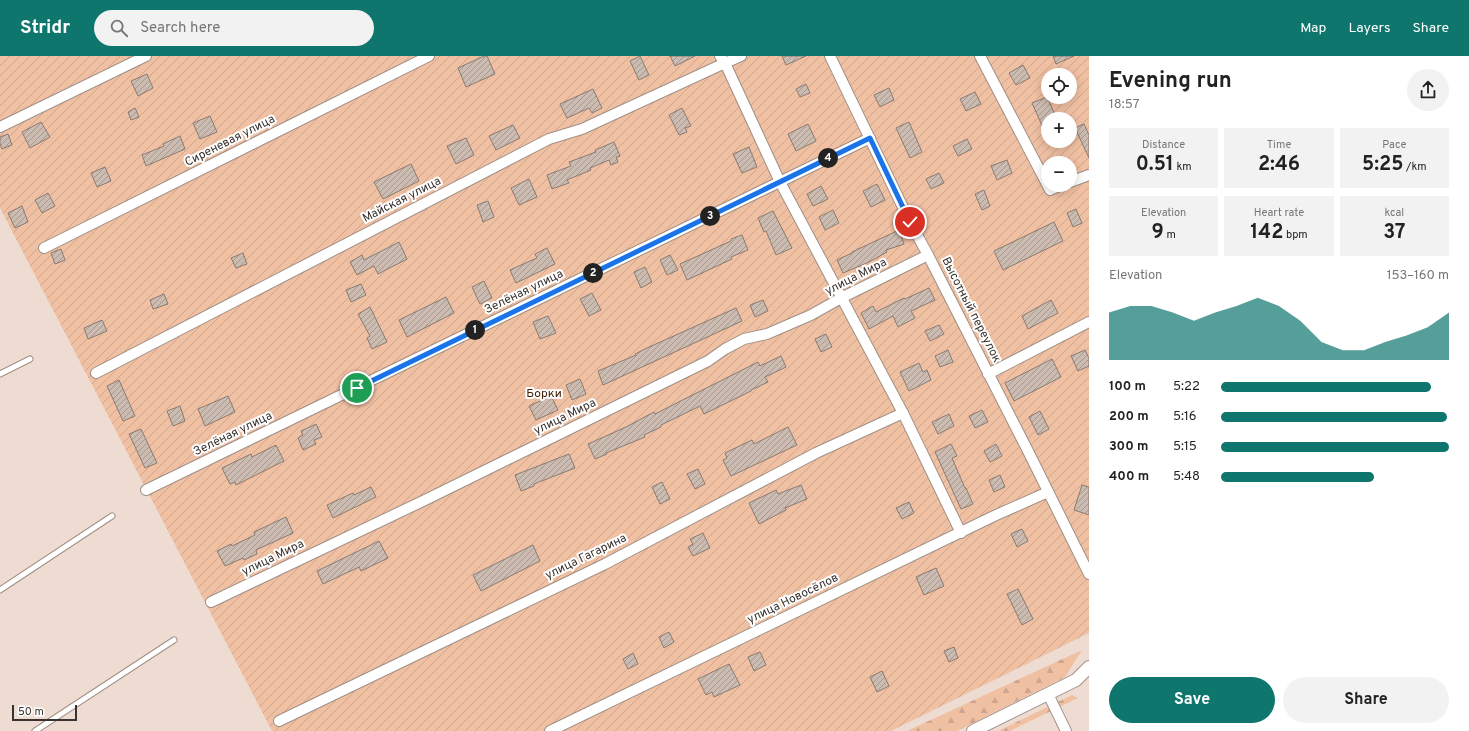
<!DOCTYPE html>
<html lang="en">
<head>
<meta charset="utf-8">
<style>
  :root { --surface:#fff; --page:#f2f2f2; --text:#222; --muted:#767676; --accent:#0f766e }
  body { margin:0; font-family:Overpass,sans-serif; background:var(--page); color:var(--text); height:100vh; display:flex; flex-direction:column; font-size:15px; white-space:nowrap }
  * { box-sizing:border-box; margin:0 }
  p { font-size:13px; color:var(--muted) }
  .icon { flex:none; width:22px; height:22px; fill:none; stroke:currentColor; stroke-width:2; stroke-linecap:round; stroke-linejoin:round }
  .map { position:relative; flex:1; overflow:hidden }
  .side { display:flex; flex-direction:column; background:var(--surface); width:380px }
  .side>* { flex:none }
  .buttons { position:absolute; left:1041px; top:12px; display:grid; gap:8px }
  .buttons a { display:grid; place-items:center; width:36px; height:36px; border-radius:50%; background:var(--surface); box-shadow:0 2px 10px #0003; font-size:20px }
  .scale { position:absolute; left:12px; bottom:10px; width:65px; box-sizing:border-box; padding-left:4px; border:2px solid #39322e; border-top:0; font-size:11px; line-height:14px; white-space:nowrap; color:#39322e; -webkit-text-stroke:3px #fff; paint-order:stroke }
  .pin { position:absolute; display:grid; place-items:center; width:34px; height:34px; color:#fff; margin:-17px; border:2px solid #fff; border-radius:50%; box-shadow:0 1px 4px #0007 }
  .km { position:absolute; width:20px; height:20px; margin:-10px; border-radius:50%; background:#222; color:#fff; font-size:11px; line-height:20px; text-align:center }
  .round { display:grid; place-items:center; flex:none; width:42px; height:42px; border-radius:21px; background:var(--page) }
  .headline { display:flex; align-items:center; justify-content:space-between; height:68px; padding:0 20px }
  h1 { font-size:22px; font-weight:700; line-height:30px }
  .figures { display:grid; grid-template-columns:repeat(3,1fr); gap:6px; height:68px; padding:4px 20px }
  .figures div { display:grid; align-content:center; border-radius:0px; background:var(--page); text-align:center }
  .figures b { font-size:20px; font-weight:700 }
  .figures small { font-size:11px; font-weight:400 }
  .figures p { font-size:11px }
  .chart { height:112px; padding:8px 20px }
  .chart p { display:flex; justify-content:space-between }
  .chart svg { width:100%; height:72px; margin-top:4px; fill:var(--accent); opacity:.7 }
  .cta { display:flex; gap:8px; margin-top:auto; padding:8px 20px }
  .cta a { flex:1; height:46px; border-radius:24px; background:var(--accent); color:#fff; font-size:16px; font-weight:700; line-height:46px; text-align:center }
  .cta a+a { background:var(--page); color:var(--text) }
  ul { padding:0 20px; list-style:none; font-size:13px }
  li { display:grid; grid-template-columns:64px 48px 1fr; align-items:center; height:30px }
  li i { height:10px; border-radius:5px; background:var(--accent) }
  header { display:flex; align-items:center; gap:24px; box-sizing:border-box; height:56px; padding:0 20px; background:var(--accent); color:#fff }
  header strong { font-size:19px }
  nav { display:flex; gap:22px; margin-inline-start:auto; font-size:14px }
  .search { width:280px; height:36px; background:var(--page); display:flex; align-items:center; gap:10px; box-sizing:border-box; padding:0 14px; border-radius:22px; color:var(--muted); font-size:15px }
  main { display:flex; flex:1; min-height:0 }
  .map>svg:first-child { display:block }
  .forest { fill:url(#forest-firs) }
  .garden { fill:url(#garden-furrows); fill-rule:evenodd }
  .building { fill:url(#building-hatch); stroke:#8a7a71 }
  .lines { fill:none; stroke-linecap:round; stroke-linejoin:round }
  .service-casing { stroke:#a08f85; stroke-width:7 }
  .minor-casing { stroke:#a08f85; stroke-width:12 }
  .tertiary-casing { stroke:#a08f85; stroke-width:14 }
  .service { stroke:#fff; stroke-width:5 }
  .minor { stroke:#fff; stroke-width:10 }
  .tertiary { stroke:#fff; stroke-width:12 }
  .route-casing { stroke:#fff; stroke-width:8 }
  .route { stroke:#1a73e8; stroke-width:5 }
  .labels { text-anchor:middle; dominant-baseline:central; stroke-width:4; stroke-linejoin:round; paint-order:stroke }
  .street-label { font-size:12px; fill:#39322e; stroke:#fff }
  .park-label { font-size:12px; fill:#422007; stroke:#fff }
</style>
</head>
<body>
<header>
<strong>Stridr</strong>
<div class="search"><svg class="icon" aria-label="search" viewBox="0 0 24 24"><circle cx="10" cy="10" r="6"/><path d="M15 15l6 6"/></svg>Search here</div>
<nav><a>Map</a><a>Layers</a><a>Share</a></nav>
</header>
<main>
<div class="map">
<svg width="1089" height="675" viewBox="0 0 1089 675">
  <defs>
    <pattern id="forest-firs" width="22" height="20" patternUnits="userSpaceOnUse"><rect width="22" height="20" fill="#f0c0a3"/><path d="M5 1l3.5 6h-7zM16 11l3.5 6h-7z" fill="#cfa58d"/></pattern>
    <pattern id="garden-furrows" width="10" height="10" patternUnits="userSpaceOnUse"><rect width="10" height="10" fill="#f0c0a3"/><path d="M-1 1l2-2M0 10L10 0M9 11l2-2" fill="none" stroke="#cfa58d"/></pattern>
    <pattern id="building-hatch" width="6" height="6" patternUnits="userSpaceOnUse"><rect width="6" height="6" fill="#ccbbb0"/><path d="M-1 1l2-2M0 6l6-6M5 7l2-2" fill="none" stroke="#a79990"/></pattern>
  </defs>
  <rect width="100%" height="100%" fill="#eedcd2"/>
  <!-- forest -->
  <g class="forest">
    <polygon points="1082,594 1065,621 957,675 907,675"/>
    <polygon points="1072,639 1078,642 1010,675 998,675"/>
  </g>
  <!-- garden -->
  <path class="garden" d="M0 0H1089V577L891 675H272L0 152ZM1048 19H1070V41H1048ZM1048 63H1070V85H1048ZM1048 107H1070V129H1048Z"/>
  <!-- building -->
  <g class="building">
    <polygon points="484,0 487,0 495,18 466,31 458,12"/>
    <polygon points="640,0 649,19 639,24 630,5"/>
    <polygon points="670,0 695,0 675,10"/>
    <polygon points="782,0 806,0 786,9"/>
    <polygon points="1053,0 1074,0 1056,8"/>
    <polygon points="1023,9 1030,22 1016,29 1009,17"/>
    <polygon points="147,18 153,32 138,40 131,25"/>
    <polygon points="806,28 810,37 800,41 796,33"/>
    <polygon points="889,32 894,44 880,51 874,39"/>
    <polygon points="593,33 602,52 592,57 589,52 567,62 560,48"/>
    <polygon points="975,36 981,48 966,55 960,43"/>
    <polygon points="1047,41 1057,63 1048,63 1048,83 1032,47"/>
    <polygon points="135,52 139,61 131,64 128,56"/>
    <polygon points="682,52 691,70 685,72 687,76 679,79 669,59"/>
    <polygon points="210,60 217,76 200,83 193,67"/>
    <polygon points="41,66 50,81 30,92 22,76"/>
    <polygon points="909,66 922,96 910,102 896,72"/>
    <polygon points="808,68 816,85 796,95 788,78"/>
    <polygon points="1084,68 1089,79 1089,102 1075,72"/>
    <polygon points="513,69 520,82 496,94 489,80"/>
    <polygon points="8,78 12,89 2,93 0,88 0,81"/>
    <polygon points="180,80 185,93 146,110 142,99 164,90 163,88"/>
    <polygon points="466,82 474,99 456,108 447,90"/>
    <polygon points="967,83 972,93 958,100 953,90"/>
    <polygon points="614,86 620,100 616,101 618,106 611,109 609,104 590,112 591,114 567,124 569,127 552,133 547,119 571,110 569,106 596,96 595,94"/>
    <polygon points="749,91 757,111 742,117 733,98"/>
    <polygon points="1007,104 1012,117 997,124 991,110"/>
    <polygon points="411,108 419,125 383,143 374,126"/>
    <polygon points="105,111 111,125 97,131 91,117"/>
    <polygon points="939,117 944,127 931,133 926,123"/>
    <polygon points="529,123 537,141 519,149 511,132"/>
    <polygon points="877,128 885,144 871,151 863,135"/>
    <polygon points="821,130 828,143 813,150 807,138"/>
    <polygon points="984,134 990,150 982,154 975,138"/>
    <polygon points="48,137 55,150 42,157 35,144"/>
    <polygon points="488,145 494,161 483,166 477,149"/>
    <polygon points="22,150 28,166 15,172 8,157"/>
    <polygon points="1076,153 1082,167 1073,171 1067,157"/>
    <polygon points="833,154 839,167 825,174 819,161"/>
    <polygon points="773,155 792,192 776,199 766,175 764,176 758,162"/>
    <polygon points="1054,166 1063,185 1003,214 994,195"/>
    <polygon points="899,174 904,188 886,194 887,196 869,206 843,217 837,204 852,197 852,196"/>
    <polygon points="742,179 748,194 731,201 732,203 687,224 680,208 731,185 731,183"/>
    <polygon points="399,186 407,203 378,218 374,210 357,219 350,206 362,199 364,204"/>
    <polygon points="547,192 555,208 516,227 510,214 537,202 535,198"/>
    <polygon points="61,193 65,204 55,208 51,197"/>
    <polygon points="243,197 247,208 236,212 231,202"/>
    <polygon points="670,199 678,214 667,219 660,204"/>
    <polygon points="645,211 652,226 641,232 634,216"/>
    <polygon points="484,225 492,242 480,248 472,231"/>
    <polygon points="361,228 366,239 351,246 346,234"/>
    <polygon points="929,232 935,244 911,255 915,262 898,271 893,260 869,273 861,257 873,250 876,256 904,242 905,243"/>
    <polygon points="592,237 601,254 589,260 580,243"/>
    <polygon points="164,238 168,248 153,253 150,244"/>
    <polygon points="446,241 454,257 407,281 399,264"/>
    <polygon points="763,244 768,255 755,261 750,249"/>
    <polygon points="1051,244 1058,257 1028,273 1022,260"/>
    <polygon points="370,251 387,286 372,293 367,282 370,280 358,258"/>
    <polygon points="736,252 742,265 603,329 598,315 636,299 635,298 647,292"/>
    <polygon points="548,260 556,277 540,283 533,266"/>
    <polygon points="102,264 107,275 88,283 84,272"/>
    <polygon points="939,269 944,278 930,285 925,275"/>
    <polygon points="826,278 832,291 821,296 815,283"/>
    <polygon points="948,294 953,306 940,311 935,300"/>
    <polygon points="1085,294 1089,302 1089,310 1078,315 1071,300"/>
    <polygon points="781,300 786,311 765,321 768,326 751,334 751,335 704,358 700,350 661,369 661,371 644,379 645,381 606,397 607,398 595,403 588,388 626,371 654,356 655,358 758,306 760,310"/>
    <polygon points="1052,303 1061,321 1014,345 1005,327"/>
    <polygon points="919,307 923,316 927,314 931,324 909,335 900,316"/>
    <polygon points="580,323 586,338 572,344 566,329"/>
    <polygon points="119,324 135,360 123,365 107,330"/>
    <polygon points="228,340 235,356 205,370 198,353"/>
    <polygon points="551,340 558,354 536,364 529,350"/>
    <polygon points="180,350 185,365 173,370 167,355"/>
    <polygon points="982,354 988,366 975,372 969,360"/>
    <polygon points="1040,355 1049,373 1038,379 1029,361"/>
    <polygon points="949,358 954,370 938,378 932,366"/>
    <polygon points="316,368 322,381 314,384 316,388 303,394 298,382 303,379 301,375"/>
    <polygon points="788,371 797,389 731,420 723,404 727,402 725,397 752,384 754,388"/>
    <polygon points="141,373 157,407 145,412 129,378"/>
    <polygon points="951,388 957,400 952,402 965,432 966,432 973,448 961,453 935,396"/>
    <polygon points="996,388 1002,400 990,406 984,395"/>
    <polygon points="276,389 284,405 236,429 235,426 230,428 222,412 251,398 252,401"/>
    <polygon points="569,398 575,412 534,428 534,430 521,435 515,419"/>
    <polygon points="698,413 705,428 695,433 687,418"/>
    <polygon points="1000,419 1005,431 994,436 989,424"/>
    <polygon points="662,426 670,443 660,448 652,431"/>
    <polygon points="801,429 807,443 785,452 786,454 759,468 749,447 776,434 778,438"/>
    <polygon points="1082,429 1089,431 1089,459 1074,454"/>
    <polygon points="371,431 376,441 333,462 327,449 353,437 354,439"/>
    <polygon points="909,446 914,457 902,463 896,452"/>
    <polygon points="286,461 293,477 256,494 257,498 244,504 243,502 225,510 217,495 231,488 232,490 255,479 254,476"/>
    <polygon points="1022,473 1028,485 1017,491 1011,478"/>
    <polygon points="703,477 710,492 693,500 688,491 693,488 690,483"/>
    <polygon points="379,485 388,502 361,515 359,511 323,528 317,515"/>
    <polygon points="533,489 540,505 481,535 473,519"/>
    <polygon points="936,512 944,530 924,539 916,521"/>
    <polygon points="1018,533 1033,563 1022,569 1007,538"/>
    <polygon points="669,576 674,586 664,592 659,581"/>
    <polygon points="954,591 958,602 949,606 944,595"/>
    <polygon points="760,596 766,609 754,615 748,601"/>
    <polygon points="633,597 638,608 628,613 623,603"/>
    <polygon points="729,608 740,629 714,641 712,636 706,639 698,623"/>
    <polygon points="882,615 889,630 877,636 870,621"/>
  </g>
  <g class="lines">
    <!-- service casing -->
    <g class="service-casing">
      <g id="service">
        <polyline points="0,318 30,303"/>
        <polyline points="0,534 112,460"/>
        <polyline points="35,675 174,584"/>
      </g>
    </g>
    <!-- minor casing -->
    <g class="minor-casing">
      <g id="minor">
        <polyline points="720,0 725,7 741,0"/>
        <polyline points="830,0 910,166 928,199 1029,397 1089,518"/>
        <polyline points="980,0 1050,134 1062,129"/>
        <polyline points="0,71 146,0"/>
        <polyline points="1070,126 1089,119"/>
        <polyline points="44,192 429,0"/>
        <polyline points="96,317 549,83 582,73 725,7 780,126 903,357 961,477"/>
        <polyline points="988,318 1089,266"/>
        <polyline points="146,434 870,82"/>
        <polyline points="211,546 423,445 708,305 725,293 744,283 767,278 811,259 843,241 928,199"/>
        <polyline points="1048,638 1066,675"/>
        <polyline points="279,665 605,508 816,397 903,357"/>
        <polyline points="550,675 994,460 1048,436"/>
      </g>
    </g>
    <!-- tertiary casing -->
    <g class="tertiary-casing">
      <polyline id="tertiary" points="973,675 1076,624 1089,611"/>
    </g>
    <!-- service -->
    <use href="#service" class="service"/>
    <!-- minor -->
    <use href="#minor" class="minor"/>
    <!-- tertiary -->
    <use href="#tertiary" class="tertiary"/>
  </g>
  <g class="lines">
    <!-- route casing -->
    <g class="route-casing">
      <polyline id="route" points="357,332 870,82 910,166"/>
    </g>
    <!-- route -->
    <use href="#route" class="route"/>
  </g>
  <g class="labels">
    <!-- street labels -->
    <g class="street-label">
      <text transform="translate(230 85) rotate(-27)">Сиреневая улица</text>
      <text transform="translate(402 144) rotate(-27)">Майская улица</text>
      <text transform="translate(856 221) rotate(-27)">улица Мира</text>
      <text transform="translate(524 236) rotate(-26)">Зелёная улица</text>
      <text transform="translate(971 254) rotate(63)">Высотный переулок</text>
      <text transform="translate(565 361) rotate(-26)">улица Мира</text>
      <text transform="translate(233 378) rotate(-26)">Зелёная улица</text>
      <text transform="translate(586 501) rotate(-26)">улица Гагарина</text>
      <text transform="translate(273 502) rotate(-26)">улица Мира</text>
      <text transform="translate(793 543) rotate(-26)">улица Новосёлов</text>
    </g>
    <!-- park labels -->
    <g class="park-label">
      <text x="544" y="338">Борки</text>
    </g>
  </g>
</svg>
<div class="buttons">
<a><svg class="icon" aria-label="locate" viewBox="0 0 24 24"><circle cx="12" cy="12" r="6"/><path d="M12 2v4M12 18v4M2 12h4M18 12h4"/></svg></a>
<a>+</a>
<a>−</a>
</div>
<div class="scale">50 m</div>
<div class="pin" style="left:357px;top:332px;background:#1e9e55"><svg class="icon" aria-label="arrive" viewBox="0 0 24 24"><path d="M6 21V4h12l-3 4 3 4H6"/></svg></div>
<div class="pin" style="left:910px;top:166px;background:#d93025"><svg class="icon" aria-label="check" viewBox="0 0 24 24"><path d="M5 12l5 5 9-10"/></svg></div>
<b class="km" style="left:475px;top:274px">1</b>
<b class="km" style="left:593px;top:217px">2</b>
<b class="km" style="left:710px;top:160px">3</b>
<b class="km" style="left:828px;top:102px">4</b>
</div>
<section class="side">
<div class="headline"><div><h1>Evening run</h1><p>18:57</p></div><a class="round"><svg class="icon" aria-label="share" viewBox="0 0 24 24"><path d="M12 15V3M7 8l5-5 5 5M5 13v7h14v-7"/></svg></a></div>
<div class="figures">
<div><p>Distance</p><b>0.51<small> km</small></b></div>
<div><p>Time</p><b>2:46</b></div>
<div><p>Pace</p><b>5:25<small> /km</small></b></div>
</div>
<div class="figures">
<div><p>Elevation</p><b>9<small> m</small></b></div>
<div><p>Heart rate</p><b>142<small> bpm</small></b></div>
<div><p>kcal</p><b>37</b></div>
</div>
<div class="chart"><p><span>Elevation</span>153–160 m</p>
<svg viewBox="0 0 160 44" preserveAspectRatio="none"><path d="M0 44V15L10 11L20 11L30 15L40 20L50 15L60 11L70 6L80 11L90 20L100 33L110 38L120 38L130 33L140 29L150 24L160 15V44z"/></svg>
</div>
<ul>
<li><b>100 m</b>5:22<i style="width:92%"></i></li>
<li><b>200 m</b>5:16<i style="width:99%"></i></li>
<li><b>300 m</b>5:15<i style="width:100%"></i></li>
<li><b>400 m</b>5:48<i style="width:67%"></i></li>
</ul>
<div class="cta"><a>Save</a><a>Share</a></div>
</section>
</main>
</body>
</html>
